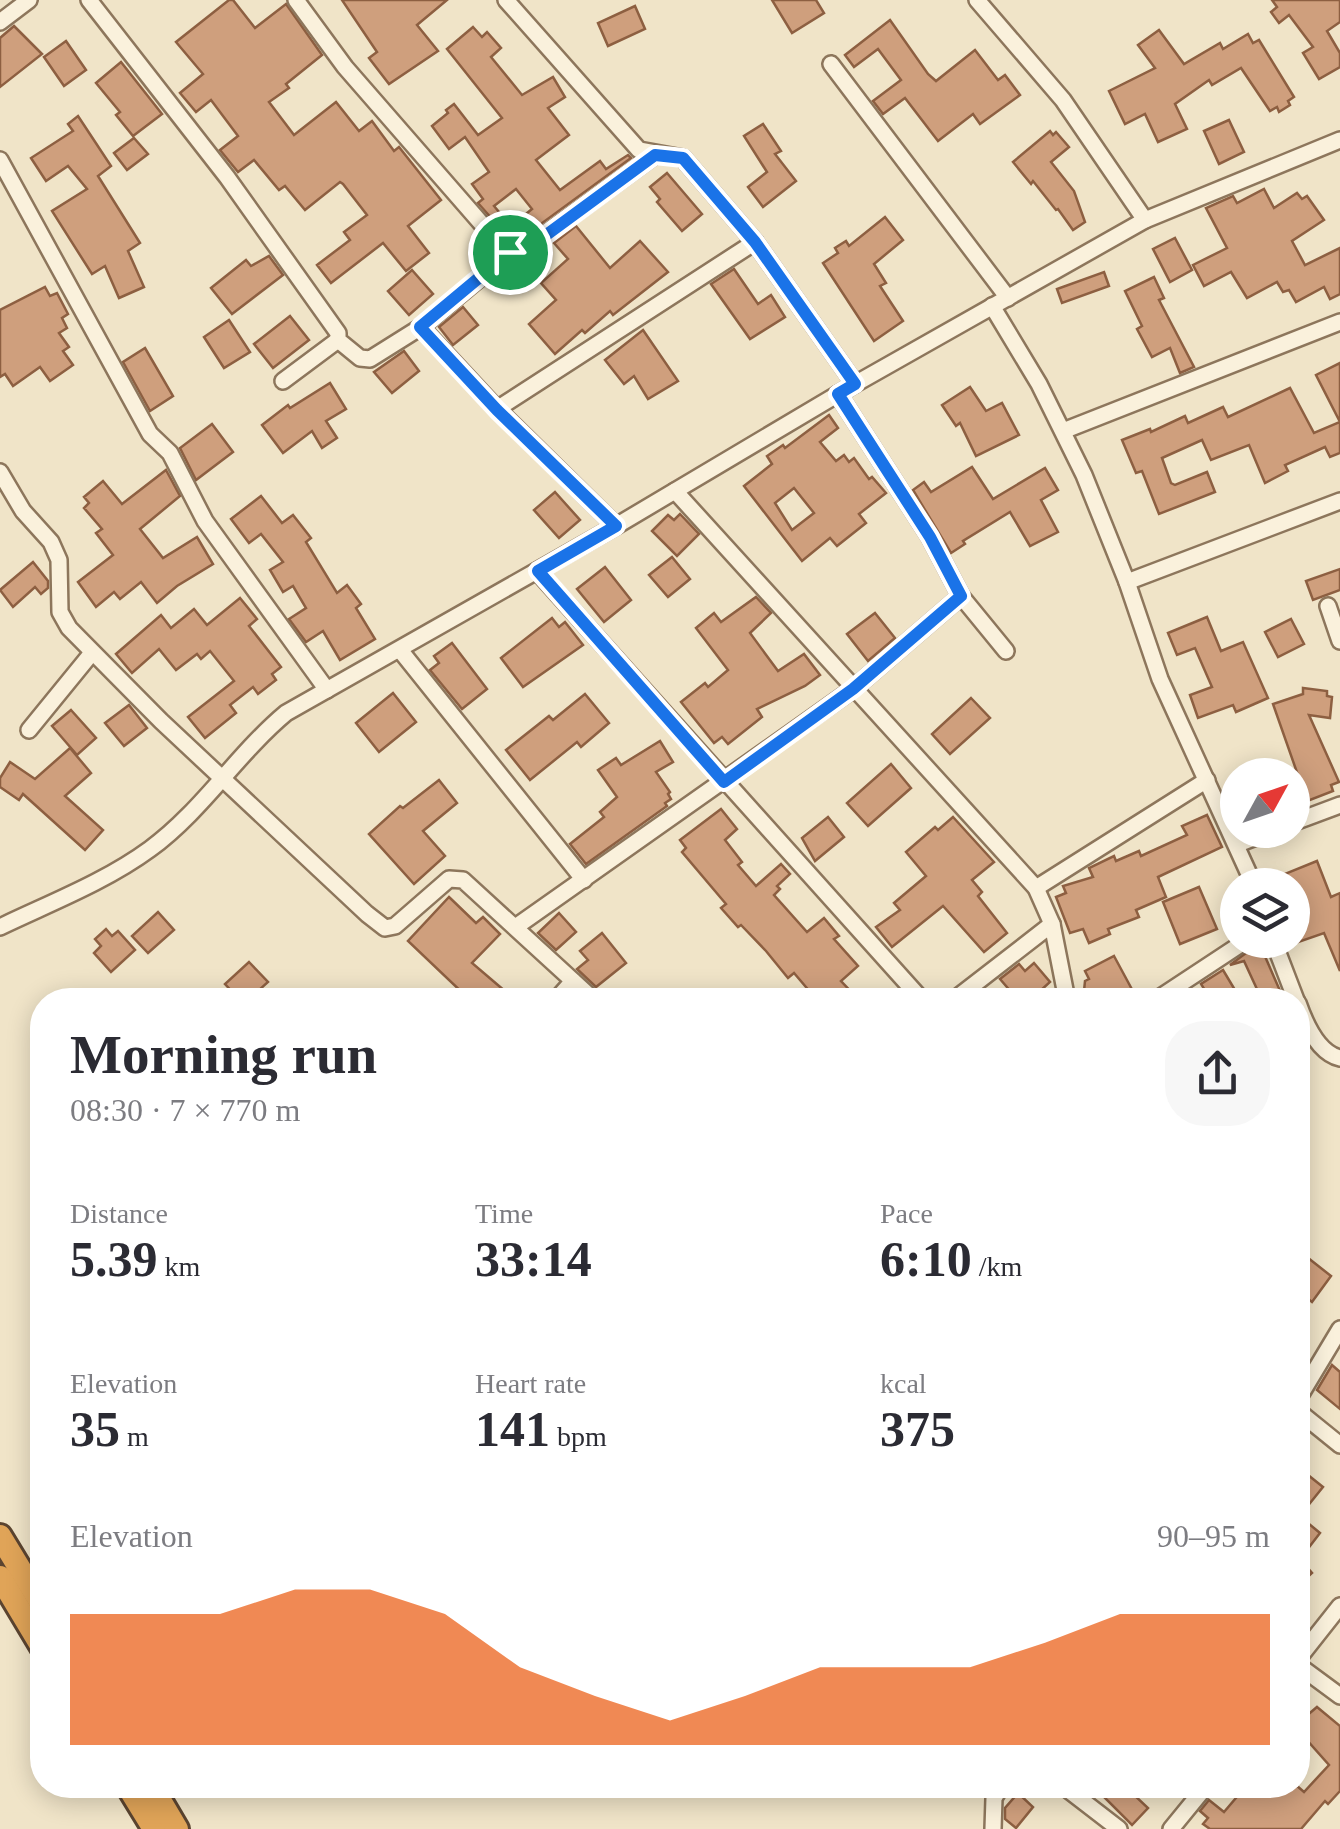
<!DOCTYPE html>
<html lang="en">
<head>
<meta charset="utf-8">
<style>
  :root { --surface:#fff; --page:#f7f7f7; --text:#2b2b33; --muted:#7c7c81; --accent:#ea580c }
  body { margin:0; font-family:"Times New Roman",serif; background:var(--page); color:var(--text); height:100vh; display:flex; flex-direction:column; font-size:38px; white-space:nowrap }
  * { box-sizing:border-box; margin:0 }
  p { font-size:32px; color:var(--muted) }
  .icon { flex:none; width:55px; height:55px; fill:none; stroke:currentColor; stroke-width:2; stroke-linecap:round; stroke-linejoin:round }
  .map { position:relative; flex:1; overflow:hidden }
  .drawer { position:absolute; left:30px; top:988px; width:1280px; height:810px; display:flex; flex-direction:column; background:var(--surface); border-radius:40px; box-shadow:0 5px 25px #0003 }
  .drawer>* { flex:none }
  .needle { width:65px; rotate:50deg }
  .tools { position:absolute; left:1220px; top:758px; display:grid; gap:20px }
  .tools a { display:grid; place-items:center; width:90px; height:90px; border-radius:50%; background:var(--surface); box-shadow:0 5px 25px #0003; font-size:50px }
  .pin { position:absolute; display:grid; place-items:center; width:85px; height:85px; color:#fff; margin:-42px; border:5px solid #fff; border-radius:50%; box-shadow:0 2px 10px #0007 }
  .round { display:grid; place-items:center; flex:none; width:105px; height:105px; border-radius:40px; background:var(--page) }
  .headline { display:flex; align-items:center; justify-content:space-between; height:170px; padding:0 40px }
  h1 { font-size:55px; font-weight:800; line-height:75px }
  .figures { display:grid; grid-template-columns:repeat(3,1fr); gap:15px; height:170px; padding:10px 40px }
  .figures div { display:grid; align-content:center }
  .figures b { font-size:50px; font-weight:800 }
  .figures small { font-size:28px; font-weight:400 }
  .figures p { font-size:28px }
  .chart { height:280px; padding:20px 40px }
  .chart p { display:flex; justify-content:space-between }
  .chart svg { width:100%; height:180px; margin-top:10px; fill:var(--accent); opacity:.7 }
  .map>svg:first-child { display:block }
  .building { fill:#cf9f7d; stroke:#8d5f41; stroke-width:2.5; fill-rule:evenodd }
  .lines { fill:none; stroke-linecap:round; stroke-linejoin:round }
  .minor-casing { stroke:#8d765c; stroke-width:20 }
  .highway-casing { stroke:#5b4430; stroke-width:28 }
  .minor { stroke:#faf1dc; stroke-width:15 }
  .highway { stroke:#e0a458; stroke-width:22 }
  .route-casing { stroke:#fff; stroke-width:20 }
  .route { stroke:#1a73e8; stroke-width:12 }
</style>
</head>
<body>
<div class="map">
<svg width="1340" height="1829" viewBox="0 0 1340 1829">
  <rect width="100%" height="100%" fill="#f0e4c8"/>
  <!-- building -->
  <g class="building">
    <polygon points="229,0 233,0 255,28 286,4 322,55 286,84 289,88 269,102 294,135 336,102 359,131 372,121 394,151 399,147 441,200 408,226 429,253 406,271 383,243 331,283 317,265 350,240 344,232 367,215 343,184 340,182 305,210 285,186 279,190 254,160 238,172 220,150 238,136 211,100 196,112 180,93 203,74 176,42"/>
    <polygon points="342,0 447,0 417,25 438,51 389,84 369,58 377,52"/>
    <polygon points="772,0 816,0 824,13 792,33"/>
    <polygon points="1272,0 1340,0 1340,22 1327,31 1340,53 1340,67 1319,79 1303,53 1313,47 1289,15 1279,23 1271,12 1277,7"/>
    <polygon points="635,6 645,29 608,46 598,23"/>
    <polygon points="890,20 928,74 936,81 975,50 998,80 1005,75 1020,95 980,124 973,114 938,141 905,98 883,114 873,101 901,80 878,49 854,67 845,55"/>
    <polygon points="14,26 42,54 0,87 0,38"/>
    <path d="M473 27 482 37 487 32 501 48 491 57 522 95 553 77 565 97 548 108 569 135 536 160 560 190 600 161 606 169 628 155 631 158 519 240 509 238 478 203 483 199 472 184 489 172 465 137 449 149 432 126 448 113 446 110 454 104 478 135 502 118 447 49ZM516 189 532 209 511 226 494 206Z"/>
    <polygon points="1159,30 1184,64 1220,43 1223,49 1248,34 1253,43 1259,40 1294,97 1288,101 1290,105 1279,112 1277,107 1270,111 1241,68 1212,85 1209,80 1175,104 1187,129 1158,142 1145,114 1125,124 1109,91 1155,68 1138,45"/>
    <polygon points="66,41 86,70 64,86 44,57"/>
    <polygon points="121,62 162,114 133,136 116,115 120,112 96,83"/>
    <polygon points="78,116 111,166 98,176 140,243 128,251 144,287 119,298 105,266 92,274 52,211 87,189 68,166 46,181 31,158 73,131 68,124"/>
    <polygon points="1229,120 1244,152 1219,164 1204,131"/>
    <polygon points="763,124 781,151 775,154 796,181 763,207 748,187 767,172 744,136"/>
    <polygon points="1050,131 1053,135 1056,132 1069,147 1051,162 1074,191 1085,222 1073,230 1058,209 1056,210 1033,181 1031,184 1013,162"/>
    <polygon points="134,138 148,154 127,170 114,153"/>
    <polygon points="667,173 702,214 682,231 657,202 660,199 650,187"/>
    <polygon points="1264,189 1274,208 1297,193 1302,199 1307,196 1324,220 1292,241 1305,265 1340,248 1340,294 1330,299 1324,287 1296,302 1289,290 1283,292 1277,282 1247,298 1231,272 1204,286 1193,265 1227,248 1206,208 1233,196 1237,203"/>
    <polygon points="885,217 903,240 874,264 886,283 880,286 903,321 874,341 823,263 838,253 835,248 846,241 849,246"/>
    <polygon points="576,226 610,268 640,241 668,272 613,315 610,311 585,333 582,330 555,354 529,324 556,300 541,283 568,259 554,243"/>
    <polygon points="1175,238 1192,270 1170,282 1153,249"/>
    <polygon points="269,256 283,275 232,314 211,288 246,260 251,266"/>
    <polygon points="734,269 758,304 771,295 785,317 750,339 711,284"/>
    <polygon points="412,270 433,294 409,315 388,291"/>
    <polygon points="1104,272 1109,286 1062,303 1057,289"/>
    <polygon points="1154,277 1164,298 1159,300 1194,367 1180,373 1170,348 1152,357 1137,329 1142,326 1125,291"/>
    <polygon points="45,287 50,296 57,293 68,314 62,318 67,328 59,333 69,347 63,351 73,365 50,381 40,367 13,386 5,374 0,377 0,310"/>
    <polygon points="463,307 478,325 453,345 439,327"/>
    <polygon points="290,316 309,340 273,368 254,344"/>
    <polygon points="229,320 250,352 224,368 204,337"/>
    <polygon points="643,330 678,381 648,399 634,376 624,384 605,360"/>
    <polygon points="145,348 173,396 150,411 123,362"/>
    <polygon points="404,351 419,371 392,393 374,372"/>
    <polygon points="1340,363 1340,453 1330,457 1325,447 1285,465 1288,471 1265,483 1249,445 1211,460 1202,440 1162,458 1171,483 1175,485 1207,472 1215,492 1159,514 1142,471 1136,473 1122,440 1150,429 1151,432 1185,416 1188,423 1223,407 1228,417 1290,388 1314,433 1340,422 1316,375"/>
    <polygon points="330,383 346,409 326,421 337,438 322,448 312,431 283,453 262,425 288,405 290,408"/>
    <polygon points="970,387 986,411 1002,403 1019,435 976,456 960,423 956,426 942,405"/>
    <path d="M829 415 838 428 820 442 836 461 844 455 849 462 854 458 869 479 872 477 886 493 859 514 866 523 837 546 830 538 802 561 744 486 772 464 767 456 783 445 785 448ZM794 488 814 513 792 530 775 503Z"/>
    <polygon points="212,424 233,452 196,480 180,448"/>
    <polygon points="972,467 993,499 1045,468 1058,490 1041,500 1058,532 1030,546 1010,512 963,541 965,544 951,553 913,490 924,482 931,492"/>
    <polygon points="166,470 180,496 140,529 163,558 197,537 213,564 177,586 157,603 141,582 120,599 114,592 96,607 78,582 113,555 96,533 102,529 84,508 89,503 84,497 103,481 122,504"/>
    <polygon points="555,492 580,520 559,538 534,510"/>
    <polygon points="261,496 282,523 293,515 311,538 306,542 337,593 347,585 361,604 356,608 375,639 340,660 323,631 306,642 289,619 306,608 293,586 283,592 270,570 283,562 261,534 249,543 231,519"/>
    <polygon points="680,514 699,534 677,556 652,531 668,515 674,520"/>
    <polygon points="672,557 690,579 668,597 649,575"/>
    <polygon points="33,562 48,581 48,588 41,594 35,587 13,607 0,590"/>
    <polygon points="605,567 631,600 604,622 577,589"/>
    <polygon points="1340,569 1340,590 1313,600 1306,581"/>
    <polygon points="756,597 771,613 750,633 778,671 804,654 820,675 805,686 757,709 762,717 728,744 722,737 714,743 681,702 705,683 708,687 728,670 696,628 714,613 721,622"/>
    <polygon points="240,598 257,619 249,626 281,667 272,674 276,680 258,694 253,687 230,705 236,713 205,738 188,717 234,681 210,651 201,659 197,654 176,670 159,649 132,673 116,654 161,615 171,628 194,609 207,625"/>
    <polygon points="875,613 895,638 868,661 847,634"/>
    <polygon points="1207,617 1221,651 1243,642 1268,698 1236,712 1233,705 1198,718 1190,695 1212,687 1195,648 1177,655 1168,633"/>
    <polygon points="552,618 559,627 565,622 583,645 523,687 501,658"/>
    <polygon points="1291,619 1304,644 1278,657 1265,632"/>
    <polygon points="452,643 487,689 462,709 430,670 439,663 434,656"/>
    <polygon points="1303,688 1327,691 1327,696 1332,697 1330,718 1309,715 1339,782 1331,785 1333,791 1292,807 1292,784 1300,781 1273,704 1303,694"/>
    <polygon points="393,693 416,722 379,752 356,723"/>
    <polygon points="585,694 609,723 581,747 577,742 530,780 506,750 549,716 553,720"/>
    <polygon points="971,698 990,718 950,754 932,734"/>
    <polygon points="129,705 147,728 124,746 105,723"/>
    <polygon points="71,710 96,738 77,755 52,726"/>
    <polygon points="660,741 673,762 656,772 670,792 668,794 671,799 665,803 667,806 586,864 570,844 604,817 600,812 617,797 598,770 616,758 621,765"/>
    <polygon points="70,748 91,773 65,796 103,830 85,850 23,794 19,800 0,787 0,778 10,762 35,779"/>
    <polygon points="891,764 911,788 868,826 847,803"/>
    <polygon points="439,780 457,803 423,831 445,856 414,884 369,834 400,806 403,808"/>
    <polygon points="721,809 737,829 725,840 742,862 738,865 756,886 781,864 790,874 777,886 780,889 774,895 807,932 824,918 839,936 834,939 858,966 841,981 859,1000 817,1000 794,973 788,978 766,951 741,925 738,927 721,908 726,904 682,852 686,848 680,840"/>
    <polygon points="1207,815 1222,847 1158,877 1166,897 1136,910 1139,917 1108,929 1110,934 1089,943 1083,929 1070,933 1056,897 1066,893 1063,886 1093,877 1089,868 1114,856 1116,861 1139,851 1141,856 1187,835 1182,826"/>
    <polygon points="828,817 844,837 815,861 802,838"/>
    <polygon points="953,817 994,862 972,880 982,892 978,896 1007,933 984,952 943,906 892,947 876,927 900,910 894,903 926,876 906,852 935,827 938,830"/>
    <polygon points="1317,861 1331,897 1340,893 1340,971 1324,933 1287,946 1285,940 1292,940 1292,885 1265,885 1265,882"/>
    <polygon points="1199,887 1217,929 1180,944 1163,902"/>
    <polygon points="449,897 476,923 483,917 500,934 472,963 506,992 499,1000 470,1000 408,941"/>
    <polygon points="158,912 174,930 148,953 132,936"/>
    <polygon points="559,913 576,932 556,950 538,933"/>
    <polygon points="106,929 112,936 118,931 135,950 111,972 94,953 101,946 95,939"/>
    <polygon points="602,933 626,963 596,987 577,969 588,960 580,951"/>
    <polygon points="1262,941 1266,953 1264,954 1284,1000 1262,1000 1244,961 1230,965"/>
    <polygon points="1114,956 1135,995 1126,1000 1089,1000 1084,991 1085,981 1089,979 1085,971"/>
    <polygon points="249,962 268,982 248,1000 240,1000 225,984"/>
    <polygon points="1034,963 1050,982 1039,992 1045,1000 1018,1000 1000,979 1019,964 1025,971"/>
    <polygon points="1223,970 1241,1000 1211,1000 1201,984"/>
    <polygon points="1298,1250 1331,1276 1312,1302 1298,1291"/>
    <polygon points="1332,1365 1340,1372 1340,1409 1317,1390"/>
    <polygon points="1303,1471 1323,1487 1298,1518 1298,1478"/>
    <polygon points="1303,1519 1320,1533 1300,1559 1312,1573 1298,1586 1298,1527"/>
    <polygon points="1317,1707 1340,1726 1340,1791 1328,1804 1325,1801 1301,1829 1210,1829 1203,1824 1208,1818 1200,1811 1209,1800 1224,1812 1247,1785 1296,1785 1304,1792 1329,1765 1298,1730 1298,1723"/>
    <polygon points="1115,1785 1141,1785 1133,1794 1148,1808 1132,1825 1104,1797"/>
    <polygon points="1018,1793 1033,1807 1016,1828 1005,1819 1005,1808"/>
  </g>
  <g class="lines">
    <!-- minor casing -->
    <g class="minor-casing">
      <g id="minor">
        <polyline points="89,0 227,177 338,333 338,340 360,358 370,359 421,327 510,253 523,251 655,155"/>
        <polyline points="296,0 345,67 501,246 510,253"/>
        <polyline points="506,0 639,150 683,158 755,242 855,384"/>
        <polyline points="977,0 1063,100 1145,220"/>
        <polyline points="0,22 29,0"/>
        <polyline points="831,64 1008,298"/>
        <polyline points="0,160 150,434 170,453 205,521 327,690"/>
        <polyline points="992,306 1039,384 1084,475 1127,582 1160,679 1254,885"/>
        <polyline points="421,327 497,409 616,526"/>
        <polyline points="283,381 338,340"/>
        <polyline points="838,394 930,537 961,596 1006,651"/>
        <polyline points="497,409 755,242"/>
        <polyline points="1063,431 1340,322"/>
        <polyline points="0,472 23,511 51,542 59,560 60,612 69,628 161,721 367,914 385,928 395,926 449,879 463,880 594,1000"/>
        <polyline points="675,491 1036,888 1052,924 1067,1000"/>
        <polyline points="537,571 922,1000"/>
        <polyline points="1127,582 1340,501"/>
        <polyline points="1328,606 1340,641"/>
        <polyline points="400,650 584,880"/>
        <polyline points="29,730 91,654"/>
        <polyline points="1292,823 1340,805"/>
        <polyline points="1238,844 1274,830"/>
        <polyline points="1036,888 1207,780"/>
        <polyline points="517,926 853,689 961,596"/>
        <path d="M0 927C50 903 105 882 150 849 202 811 237 754 286 713L616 526 855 384 1145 220 1340 140"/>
        <polyline points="1273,940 1296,1000"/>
        <polyline points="556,1000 573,981"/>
        <polyline points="954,1000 1052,924"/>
        <polyline points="1156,1000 1247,940"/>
        <path d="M1298 1003C1305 1023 1318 1053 1340 1058"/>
        <polyline points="1298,1399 1340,1329"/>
        <polyline points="1298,1411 1340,1445"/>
        <polyline points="1298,1659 1340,1606"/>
        <polyline points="1298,1665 1340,1696"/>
        <polyline points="1062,1785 1119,1829"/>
        <polyline points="993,1829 994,1798 1002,1785"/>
        <polyline points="1171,1829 1207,1785"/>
      </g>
    </g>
    <!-- highway casing -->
    <g class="highway-casing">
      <g id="highway">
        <polyline points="0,1536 42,1605"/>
        <polyline points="0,1577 42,1647"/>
        <polyline points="127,1785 154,1829"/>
        <polyline points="151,1785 177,1829"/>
      </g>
    </g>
    <!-- minor -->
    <use href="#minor" class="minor"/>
    <!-- highway -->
    <use href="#highway" class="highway"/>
  </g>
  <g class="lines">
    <!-- route casing -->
    <g class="route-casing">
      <polygon id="route" points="655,155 683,158 755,242 855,384 838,394 930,537 961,596 853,689 724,782 538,571 616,526 497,410 420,327 510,252 523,252"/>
    </g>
    <!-- route -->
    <use href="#route" class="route"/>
  </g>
</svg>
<div class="tools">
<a><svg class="needle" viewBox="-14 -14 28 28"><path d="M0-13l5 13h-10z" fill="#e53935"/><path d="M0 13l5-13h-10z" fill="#7c7c81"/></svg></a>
<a><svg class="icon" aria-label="layers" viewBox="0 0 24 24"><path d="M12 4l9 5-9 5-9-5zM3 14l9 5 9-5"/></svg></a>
</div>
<div class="pin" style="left:510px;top:252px;background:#1e9e55"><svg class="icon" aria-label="arrive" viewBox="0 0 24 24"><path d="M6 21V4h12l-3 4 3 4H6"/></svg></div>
<section class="drawer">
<div class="headline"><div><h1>Morning run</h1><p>08:30 · 7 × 770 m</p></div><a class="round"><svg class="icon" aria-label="share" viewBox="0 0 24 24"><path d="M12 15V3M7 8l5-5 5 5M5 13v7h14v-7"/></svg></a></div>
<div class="figures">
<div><p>Distance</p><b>5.39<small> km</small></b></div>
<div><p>Time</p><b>33:14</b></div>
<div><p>Pace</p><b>6:10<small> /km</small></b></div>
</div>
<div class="figures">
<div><p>Elevation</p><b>35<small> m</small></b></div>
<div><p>Heart rate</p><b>141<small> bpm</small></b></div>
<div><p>kcal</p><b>375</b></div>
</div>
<div class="chart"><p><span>Elevation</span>90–95 m</p>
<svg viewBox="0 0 160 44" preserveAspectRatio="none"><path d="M0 44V12L10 12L20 12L30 6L40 6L50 12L60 25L70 32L80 38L90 32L100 25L110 25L120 25L130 19L140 12L150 12L160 12V44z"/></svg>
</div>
</section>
</div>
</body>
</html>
